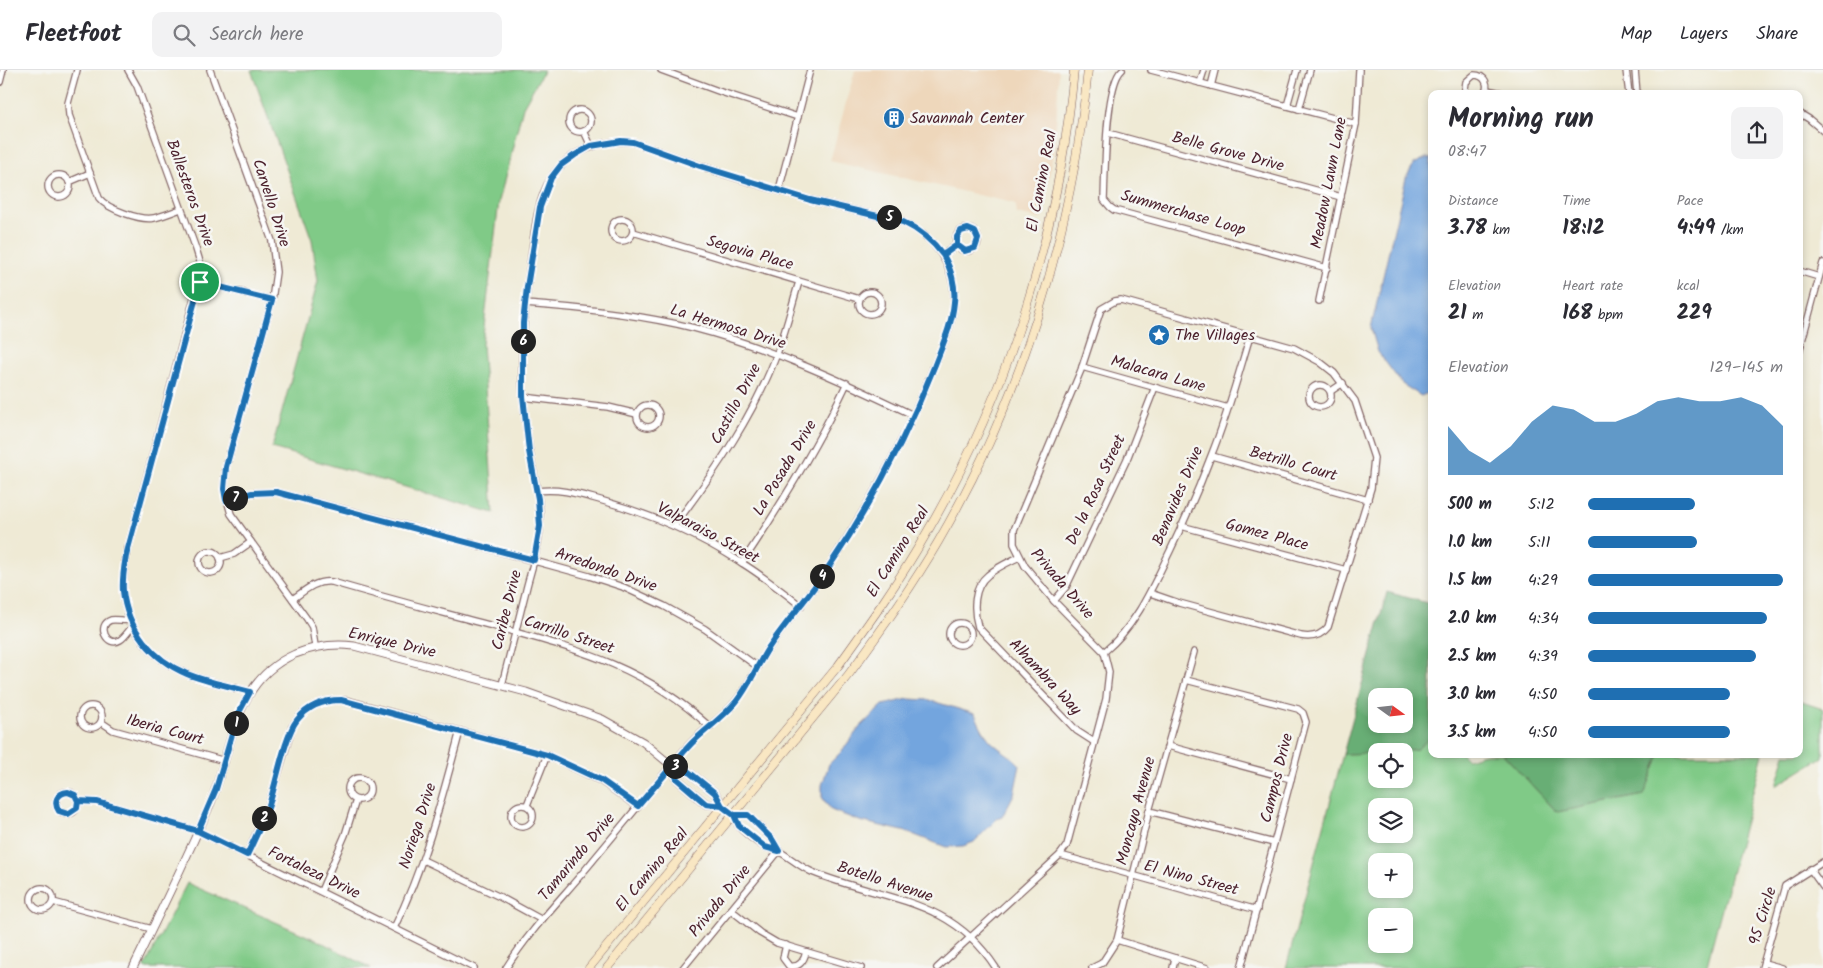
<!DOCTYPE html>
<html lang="en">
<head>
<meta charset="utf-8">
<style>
  :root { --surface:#fff; --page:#f2f2f3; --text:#2b2b33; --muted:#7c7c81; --line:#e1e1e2; --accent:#1f6fb2 }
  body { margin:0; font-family:Kalam,sans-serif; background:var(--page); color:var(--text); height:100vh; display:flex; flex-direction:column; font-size:19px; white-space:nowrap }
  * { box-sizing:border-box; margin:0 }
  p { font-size:16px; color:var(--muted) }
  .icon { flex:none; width:28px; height:28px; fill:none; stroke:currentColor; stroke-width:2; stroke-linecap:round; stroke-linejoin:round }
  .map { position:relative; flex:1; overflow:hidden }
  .sheet { position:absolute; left:1428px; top:20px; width:375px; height:668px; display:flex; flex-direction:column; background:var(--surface); border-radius:10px; box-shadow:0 2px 8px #0003 }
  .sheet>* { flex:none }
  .needle { width:32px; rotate:105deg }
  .tools { position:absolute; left:1368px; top:618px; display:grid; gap:10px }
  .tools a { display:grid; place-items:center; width:45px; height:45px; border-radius:10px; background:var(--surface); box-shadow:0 2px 8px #0003; font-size:25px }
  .pin { position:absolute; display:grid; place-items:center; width:42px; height:42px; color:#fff; margin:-21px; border:2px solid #fff; border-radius:50%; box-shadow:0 1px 5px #0007 }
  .km { position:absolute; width:25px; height:25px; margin:-12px; border-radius:50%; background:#222; color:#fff; font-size:14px; line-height:25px; text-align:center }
  .round { display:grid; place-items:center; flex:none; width:52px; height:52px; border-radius:10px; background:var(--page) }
  .summary { display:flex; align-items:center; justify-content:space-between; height:85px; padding:0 20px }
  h1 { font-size:28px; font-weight:800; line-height:38px }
  .stats { display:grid; grid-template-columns:repeat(3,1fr); gap:8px; height:85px; padding:5px 20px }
  .stats div { display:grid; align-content:center }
  .stats b { font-size:21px; font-weight:800 }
  .stats small { font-size:14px; font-weight:400 }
  .stats p { font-size:14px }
  .chart { height:140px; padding:10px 20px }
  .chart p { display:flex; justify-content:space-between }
  .chart svg { width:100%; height:90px; margin-top:5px; fill:var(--accent); opacity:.7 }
  ul { padding:0 20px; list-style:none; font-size:16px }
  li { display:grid; grid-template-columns:80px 60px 1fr; align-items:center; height:38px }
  li i { height:12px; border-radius:6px; background:var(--accent) }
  header { display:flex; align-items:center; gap:30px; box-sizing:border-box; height:70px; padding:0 25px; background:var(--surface); border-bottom:1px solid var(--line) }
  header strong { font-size:24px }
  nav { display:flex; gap:28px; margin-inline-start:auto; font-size:18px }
  .search { width:350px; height:45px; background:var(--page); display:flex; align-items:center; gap:12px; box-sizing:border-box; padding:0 18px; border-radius:10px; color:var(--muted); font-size:19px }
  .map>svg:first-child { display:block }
  .built { fill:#eed7bb }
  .green { fill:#80ca87; stroke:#657459; fill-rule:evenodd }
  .forest { fill:#68ae74; stroke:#596650; fill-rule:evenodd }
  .water { fill:#73a5de; stroke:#5e6284 }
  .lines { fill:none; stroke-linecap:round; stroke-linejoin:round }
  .minor-casing { stroke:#846666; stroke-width:8 }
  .tertiary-casing { stroke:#846666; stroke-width:9 }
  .secondary-casing { stroke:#846666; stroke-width:9 }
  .minor { stroke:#fff; stroke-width:5.5 }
  .tertiary { stroke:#fff; stroke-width:7 }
  .secondary { stroke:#f9e7c3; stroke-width:8 }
  .route-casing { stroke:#fff; stroke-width:10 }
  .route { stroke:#1f6fb2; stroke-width:6 }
  .labels { text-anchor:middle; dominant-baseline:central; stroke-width:5; stroke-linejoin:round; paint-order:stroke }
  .poi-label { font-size:16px; fill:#4a1f2b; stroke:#f6f6f2; text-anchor:start }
  .street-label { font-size:16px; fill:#4a1f2b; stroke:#f6f6f2 }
</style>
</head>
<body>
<header>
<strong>Fleetfoot</strong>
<div class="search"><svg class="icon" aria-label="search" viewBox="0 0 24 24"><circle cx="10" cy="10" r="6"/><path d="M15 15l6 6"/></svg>Search here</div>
<nav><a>Map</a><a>Layers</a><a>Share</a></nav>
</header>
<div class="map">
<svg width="1823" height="898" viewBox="0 0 1823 898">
  <rect width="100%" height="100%" fill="#f6f6f2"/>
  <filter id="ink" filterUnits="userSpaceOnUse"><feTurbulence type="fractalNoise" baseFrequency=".02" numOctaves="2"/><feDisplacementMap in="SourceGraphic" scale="10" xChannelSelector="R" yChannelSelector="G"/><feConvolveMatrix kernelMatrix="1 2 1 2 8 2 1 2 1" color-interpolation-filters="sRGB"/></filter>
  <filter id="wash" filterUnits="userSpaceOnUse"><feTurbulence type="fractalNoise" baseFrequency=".0096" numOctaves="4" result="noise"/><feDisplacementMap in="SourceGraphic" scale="20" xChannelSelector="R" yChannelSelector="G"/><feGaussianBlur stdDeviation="1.12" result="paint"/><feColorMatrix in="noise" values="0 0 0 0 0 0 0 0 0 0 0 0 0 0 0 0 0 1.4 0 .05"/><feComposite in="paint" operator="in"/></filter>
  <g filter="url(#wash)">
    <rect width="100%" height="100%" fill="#efead5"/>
    <!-- built -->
    <polygon class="built" points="855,0 1059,0 1055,75 1041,149 1017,144 1016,136 1013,133 830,91"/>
    <!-- green -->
    <g class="green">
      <polygon points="251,0 544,0 523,37 499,131 482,274 494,443 272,378 318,211 312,170"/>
      <polygon points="1799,631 1823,639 1823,687 1776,716 1785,684 1799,684"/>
      <path d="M1431 667V684H1462L1467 689 1484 684H1503L1557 742 1644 725 1660 684H1763L1706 898H1286L1343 684 1376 683V709H1404V681H1401L1417 679ZM1376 736H1404V764H1376ZM1376 791H1404V819H1376ZM1376 846H1404V874H1376Z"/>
      <polygon points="187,813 321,872 371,898 144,898"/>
    </g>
    <!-- forest -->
    <g class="forest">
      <path d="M1387 522 1431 534V667L1417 679 1401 681H1376V683L1343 684ZM1376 626H1404V654H1376Z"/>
      <polygon points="1503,684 1660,684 1644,725 1557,742"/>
    </g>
    <!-- water -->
    <g class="water">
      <polygon points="1426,88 1431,88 1431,317 1428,323 1421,326 1402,314 1378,282 1371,258 1406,108 1414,94"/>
      <path d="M908 629 929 630 975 644C980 655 985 667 995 675 1003 682 1012 686 1020 695L1014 724 1002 747 997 749 974 772 963 776 946 777 907 762 860 751 831 740 822 727V715L829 694 841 682 860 657 883 635Z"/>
    </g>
  </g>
  <g filter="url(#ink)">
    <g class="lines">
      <!-- minor casing -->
      <g class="minor-casing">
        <g id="minor">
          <path d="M77 0 68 33 69 45 99 128C107 139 141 151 154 148 163 146 172 142 181 139"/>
          <path d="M128 0 137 16 196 179 200 192 201 202 126 486C125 498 122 509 123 521 126 559 153 590 187 604 207 612 229 616 250 622"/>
          <polyline points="210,0 272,171 276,202 272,230 226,397 224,419 231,444 307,549 312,557 315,576"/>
          <polyline points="661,0 721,22 798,47"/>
          <path d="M1122 0C1105 14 1105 106 1104 130L1110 137 1114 140 1327 198"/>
          <polyline points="1151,0 1356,54"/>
          <polyline points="1626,0 1629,24"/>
          <polyline points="1635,0 1637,24"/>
          <polyline points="0,12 3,0"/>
          <polyline points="1200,13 1204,0"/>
          <polyline points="1211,16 1215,0"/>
          <polyline points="1487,20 1507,24"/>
          <path d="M1467 24 1465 19 1466 12 1474 5C1485 5 1490 15 1484 24"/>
          <polyline points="1287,36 1297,0"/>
          <polyline points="1299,39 1310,0"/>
          <circle cx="580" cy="51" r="11"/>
          <polyline points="1799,43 1809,49 1823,61"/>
          <polyline points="584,61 591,76"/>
          <polyline points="1108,63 1341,127"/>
          <circle cx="59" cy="116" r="11"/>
          <polyline points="69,112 90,103"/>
          <polyline points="779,120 810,0"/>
          <circle cx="622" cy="160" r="11"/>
          <circle cx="967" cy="170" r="11"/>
          <polyline points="633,162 859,229"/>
          <polyline points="943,185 957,175"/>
          <polyline points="1799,201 1819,207"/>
          <polyline points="200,212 272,230"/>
          <circle cx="870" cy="233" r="11"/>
          <polyline points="1319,231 1356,54 1359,0"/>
          <path d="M525 234C582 238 638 244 694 258 771 278 842 311 913 345"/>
          <polyline points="1799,282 1823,193"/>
          <polyline points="1082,297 1228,338"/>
          <circle cx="1320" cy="326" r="11"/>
          <polyline points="1331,321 1343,313"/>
          <polyline points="523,327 608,337 637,344"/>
          <circle cx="648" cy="346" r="11"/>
          <polyline points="1212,386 1368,430"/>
          <path d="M537 421C560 418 578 424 600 430 650 444 699 465 742 493 763 506 782 521 801 536"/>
          <polyline points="226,430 252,423 276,422 389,451 589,506 623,517 664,536 705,559 758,597"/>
          <path d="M674 456C714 403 757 341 779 278 787 257 792 234 799 212"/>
          <polyline points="1181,456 1346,500"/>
          <circle cx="210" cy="492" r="11"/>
          <path d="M1019 487C1009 492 997 497 988 505 973 517 973 540 978 557L1077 661 1094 672"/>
          <polyline points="220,488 234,484 251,472"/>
          <path d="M742 493C781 435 817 377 847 313"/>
          <path d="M293 529C305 520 316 510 332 512 386 528 441 542 496 557 579 580 644 596 710 657"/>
          <polyline points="1054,531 1066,517 1127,389 1155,317"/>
          <path d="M131 550C124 551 116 549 111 550 96 555 107 578 120 570 125 567 129 560 133 556"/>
          <circle cx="960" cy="564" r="11"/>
          <path d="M1104 582C1136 556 1152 518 1170 481 1185 450 1199 418 1211 386 1227 347 1238 306 1250 266"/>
          <polyline points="1186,610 1298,639 1303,643 1306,652 1241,898"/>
          <path d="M502 615C510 582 519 549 527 516 532 497 539 476 540 456 541 434 535 411 531 389 527 368 525 346 523 325 520 277 525 229 532 181 535 157 538 129 551 108 568 81 602 69 633 72L727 105 810 130 903 152C934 167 956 195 954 231 953 255 941 279 932 301 905 370 868 437 827 499 809 526 788 550 770 576 757 594 750 614 736 631 724 646 709 656 696 668 680 683 667 701 654 717 634 741 615 764 595 788 566 824 531 858 506 898"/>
          <circle cx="91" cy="647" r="11"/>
          <polyline points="101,652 113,660 225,691"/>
          <polyline points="1168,676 1291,709"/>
          <circle cx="359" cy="719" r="11"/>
          <circle cx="67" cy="733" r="11"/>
          <polyline points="78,731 97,732 198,761 474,898"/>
          <circle cx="522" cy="746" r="11"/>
          <polyline points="527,735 547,685"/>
          <polyline points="1149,741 1274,773"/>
          <path d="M779 781 772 769 748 745H734C735 748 737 752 738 755 742 761 759 774 765 777 770 779 775 779 780 782 791 788 800 797 812 802 883 831 950 826 996 898"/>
          <path d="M247 785 269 734 292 657C304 636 326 627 350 631L547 685 601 711 638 737"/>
          <polyline points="1060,785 1257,840"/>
          <polyline points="423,790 500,827 542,850"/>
          <polyline points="1810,799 1823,817"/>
          <circle cx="42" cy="829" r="11"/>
          <polyline points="321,821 345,765 356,730"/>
          <polyline points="53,832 152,859"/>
          <polyline points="731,840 760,863 777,873 861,898"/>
          <path d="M394 858C425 795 442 728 460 661"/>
          <polyline points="1117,870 1207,898"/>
          <path d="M786 875 783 888 789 896C799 898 804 891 806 882"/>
          <polyline points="1764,893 1782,898"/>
          <polyline points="683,898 779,781"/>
          <path d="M937 898 1060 785 1067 775 1106 629 1109 602 1104 582 1054 531 1025 496 1014 474V460L1081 300 1101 239 1115 231 1121 230 1294 278 1320 292 1334 303 1355 331 1374 388 1371 418 1328 557C1321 566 1312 568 1301 566L1179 533 1150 523"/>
          <polyline points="1092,898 1102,893 1117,870 1149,741 1194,582"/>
          <polyline points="1173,898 1175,888"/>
          <polyline points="1762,898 1785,816 1823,792"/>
        </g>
      </g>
      <!-- tertiary casing -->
      <g class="tertiary-casing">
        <g id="tertiary">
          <polyline points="672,696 677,709 706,734 723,736"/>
          <path d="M133 898C159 845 185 791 209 737 233 681 231 612 295 584 315 576 333 573 354 576L526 622 602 649 643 672 672 696 684 698 715 723 723 736"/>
        </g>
      </g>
      <!-- secondary casing -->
      <g class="secondary-casing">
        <g id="secondary">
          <path d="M589 898 838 596C869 553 900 510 926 464 1008 324 1059 162 1074 0"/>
          <path d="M607 898 849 604C881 561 911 518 938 472 1022 328 1071 165 1088 0"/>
        </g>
      </g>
      <!-- minor -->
      <use href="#minor" class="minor"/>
      <!-- tertiary -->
      <use href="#tertiary" class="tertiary"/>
      <!-- secondary -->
      <use href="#secondary" class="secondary"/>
    </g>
  </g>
  <g class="lines" filter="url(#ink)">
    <!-- route casing -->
    <g class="route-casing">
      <path id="route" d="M200 212 126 486C124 498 122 509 123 521 127 559 153 590 187 604 207 612 229 616 250 622L238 644 216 719 198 761 97 732 78 731 75 725 68 722C57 723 53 732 59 741L68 744 77 738 78 731 97 732 198 761 247 785C255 768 263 752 269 735 276 714 285 665 297 650 308 636 324 630 341 630L547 685 601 710 638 736 672 696 684 698 715 723 722 736 734 745 739 756 765 777 779 781 772 769 748 745H734L722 736 706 734 677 709 672 696C680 686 688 676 697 668 710 656 724 646 736 632 750 615 757 595 769 577 787 551 808 527 826 501 869 438 906 368 934 297 942 276 952 255 954 232 956 217 951 198 943 185L957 175 965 181 975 178 978 169 975 162 968 159 961 161 957 167V175L943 185C932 170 920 160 903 152L810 130 700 96 633 72 621 71 591 76 575 85 561 95 551 108 540 137 527 217 523 253V326L529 381 538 429 540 456 534 490 276 422 252 423 226 430 224 419 226 397 272 230 200 212"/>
    </g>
    <!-- route -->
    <use href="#route" class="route"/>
  </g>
  <!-- icons -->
  <defs>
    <g id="building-disc" transform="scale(1.125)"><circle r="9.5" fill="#1f6fb2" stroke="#f6f6f2"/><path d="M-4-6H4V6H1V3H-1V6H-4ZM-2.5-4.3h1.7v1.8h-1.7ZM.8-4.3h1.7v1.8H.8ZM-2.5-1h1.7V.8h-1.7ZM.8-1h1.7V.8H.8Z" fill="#fff"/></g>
    <g id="sight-disc" transform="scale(1.125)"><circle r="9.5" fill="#1f6fb2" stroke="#f6f6f2"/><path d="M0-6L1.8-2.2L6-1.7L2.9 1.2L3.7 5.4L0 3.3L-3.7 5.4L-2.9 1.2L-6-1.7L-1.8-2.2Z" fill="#fff"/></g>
  </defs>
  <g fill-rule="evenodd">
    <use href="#building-disc" x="894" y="48"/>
    <use href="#sight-disc" x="1159" y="265"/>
  </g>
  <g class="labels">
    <!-- poi labels -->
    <g class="poi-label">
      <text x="910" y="48">Savannah Center</text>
      <text x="1175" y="265">The Villages</text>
    </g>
    <!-- street labels -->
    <g class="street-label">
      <text transform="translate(1228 82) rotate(15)">Belle Grove Drive</text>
      <text transform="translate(1042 111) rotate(-79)">El Camino Real</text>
      <text transform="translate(1329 113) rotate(-79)">Meadow Lawn Lane</text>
      <text transform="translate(190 123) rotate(70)">Ballesteros Drive</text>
      <text transform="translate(271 133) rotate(72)">Carvello Drive</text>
      <text transform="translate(1183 143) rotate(16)">Summerchase Loop</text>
      <text transform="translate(750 183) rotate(16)">Segovia Place</text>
      <text transform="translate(728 257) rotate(17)">La Hermosa Drive</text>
      <text transform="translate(1158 304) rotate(16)">Malacara Lane</text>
      <text transform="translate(736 334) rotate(-62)">Castillo Drive</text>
      <text transform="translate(1293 394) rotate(16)">Betrillo Court</text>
      <text transform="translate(785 398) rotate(-59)">La Posada Drive</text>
      <text transform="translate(1096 420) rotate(-65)">De la Rosa Street</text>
      <text transform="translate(1178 426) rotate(-67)">Benavides Drive</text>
      <text transform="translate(708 463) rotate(28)">Valparaiso Street</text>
      <text transform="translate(1267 465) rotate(15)">Gomez Place</text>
      <text transform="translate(898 482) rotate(-58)">El Camino Real</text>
      <text transform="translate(606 500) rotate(19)">Arredondo Drive</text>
      <text transform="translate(1062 514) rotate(49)">Privada Drive</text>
      <text transform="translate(507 540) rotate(-76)">Caribe Drive</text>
      <text transform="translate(569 565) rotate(18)">Carrillo Street</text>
      <text transform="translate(392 573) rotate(13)">Enrique Drive</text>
      <text transform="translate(1045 607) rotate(47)">Alhambra Way</text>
      <text transform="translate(165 660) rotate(15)">Iberia Court</text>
      <text transform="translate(1277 708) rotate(-76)">Campos Drive</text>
      <text transform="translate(1136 741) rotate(-75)">Moncayo Avenue</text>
      <text transform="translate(418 756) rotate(-72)">Noriega Drive</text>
      <text transform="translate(577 787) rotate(-50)">Tamarindo Drive</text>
      <text transform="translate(652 800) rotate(-50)">El Camino Real</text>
      <text transform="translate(314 803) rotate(26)">Fortaleza Drive</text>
      <text transform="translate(1191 808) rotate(15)">El Nino Street</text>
      <text transform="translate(885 812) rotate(18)">Botello Avenue</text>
      <text transform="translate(720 831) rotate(-51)">Privada Drive</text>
      <text transform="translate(1763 846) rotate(-73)">95 Circle</text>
    </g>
  </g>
</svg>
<div class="tools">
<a><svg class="needle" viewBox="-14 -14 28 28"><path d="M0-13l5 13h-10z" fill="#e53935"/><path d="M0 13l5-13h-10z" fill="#7c7c81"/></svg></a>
<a><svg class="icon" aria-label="locate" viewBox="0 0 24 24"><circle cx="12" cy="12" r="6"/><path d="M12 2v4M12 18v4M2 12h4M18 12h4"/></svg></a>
<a><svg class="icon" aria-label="layers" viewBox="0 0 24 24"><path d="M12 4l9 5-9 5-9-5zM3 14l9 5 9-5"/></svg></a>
<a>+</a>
<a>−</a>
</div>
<div class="pin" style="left:200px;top:212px;background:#1e9e55"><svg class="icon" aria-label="arrive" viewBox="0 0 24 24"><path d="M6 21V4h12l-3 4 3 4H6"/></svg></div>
<b class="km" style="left:236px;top:653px">1</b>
<b class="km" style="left:264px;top:748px">2</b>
<b class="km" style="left:675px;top:696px">3</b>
<b class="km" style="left:822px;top:506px">4</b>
<b class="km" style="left:889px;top:147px">5</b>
<b class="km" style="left:523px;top:271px">6</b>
<b class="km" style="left:235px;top:428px">7</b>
<section class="sheet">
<div class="summary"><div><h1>Morning run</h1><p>08:47</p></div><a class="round"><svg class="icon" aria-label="share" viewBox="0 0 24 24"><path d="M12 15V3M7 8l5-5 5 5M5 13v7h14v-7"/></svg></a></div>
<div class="stats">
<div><p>Distance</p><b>3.78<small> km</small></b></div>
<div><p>Time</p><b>18:12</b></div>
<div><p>Pace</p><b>4:49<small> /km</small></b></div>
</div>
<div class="stats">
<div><p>Elevation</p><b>21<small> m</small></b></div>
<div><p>Heart rate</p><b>168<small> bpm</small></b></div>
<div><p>kcal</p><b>229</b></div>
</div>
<div class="chart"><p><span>Elevation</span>129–145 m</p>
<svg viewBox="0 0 160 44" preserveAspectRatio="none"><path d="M0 44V20L10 32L20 38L30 30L40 18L50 10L60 12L70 18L80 18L90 14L100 8L110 6L120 8L130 8L140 6L150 10L160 20V44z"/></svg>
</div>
<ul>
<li><b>500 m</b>5:12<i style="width:55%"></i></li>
<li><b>1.0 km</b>5:11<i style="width:56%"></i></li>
<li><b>1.5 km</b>4:29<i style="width:100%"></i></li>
<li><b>2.0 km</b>4:34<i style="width:92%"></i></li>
<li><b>2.5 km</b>4:39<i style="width:86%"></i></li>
<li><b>3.0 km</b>4:50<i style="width:73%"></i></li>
<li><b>3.5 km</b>4:50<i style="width:73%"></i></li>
</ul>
</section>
</div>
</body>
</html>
